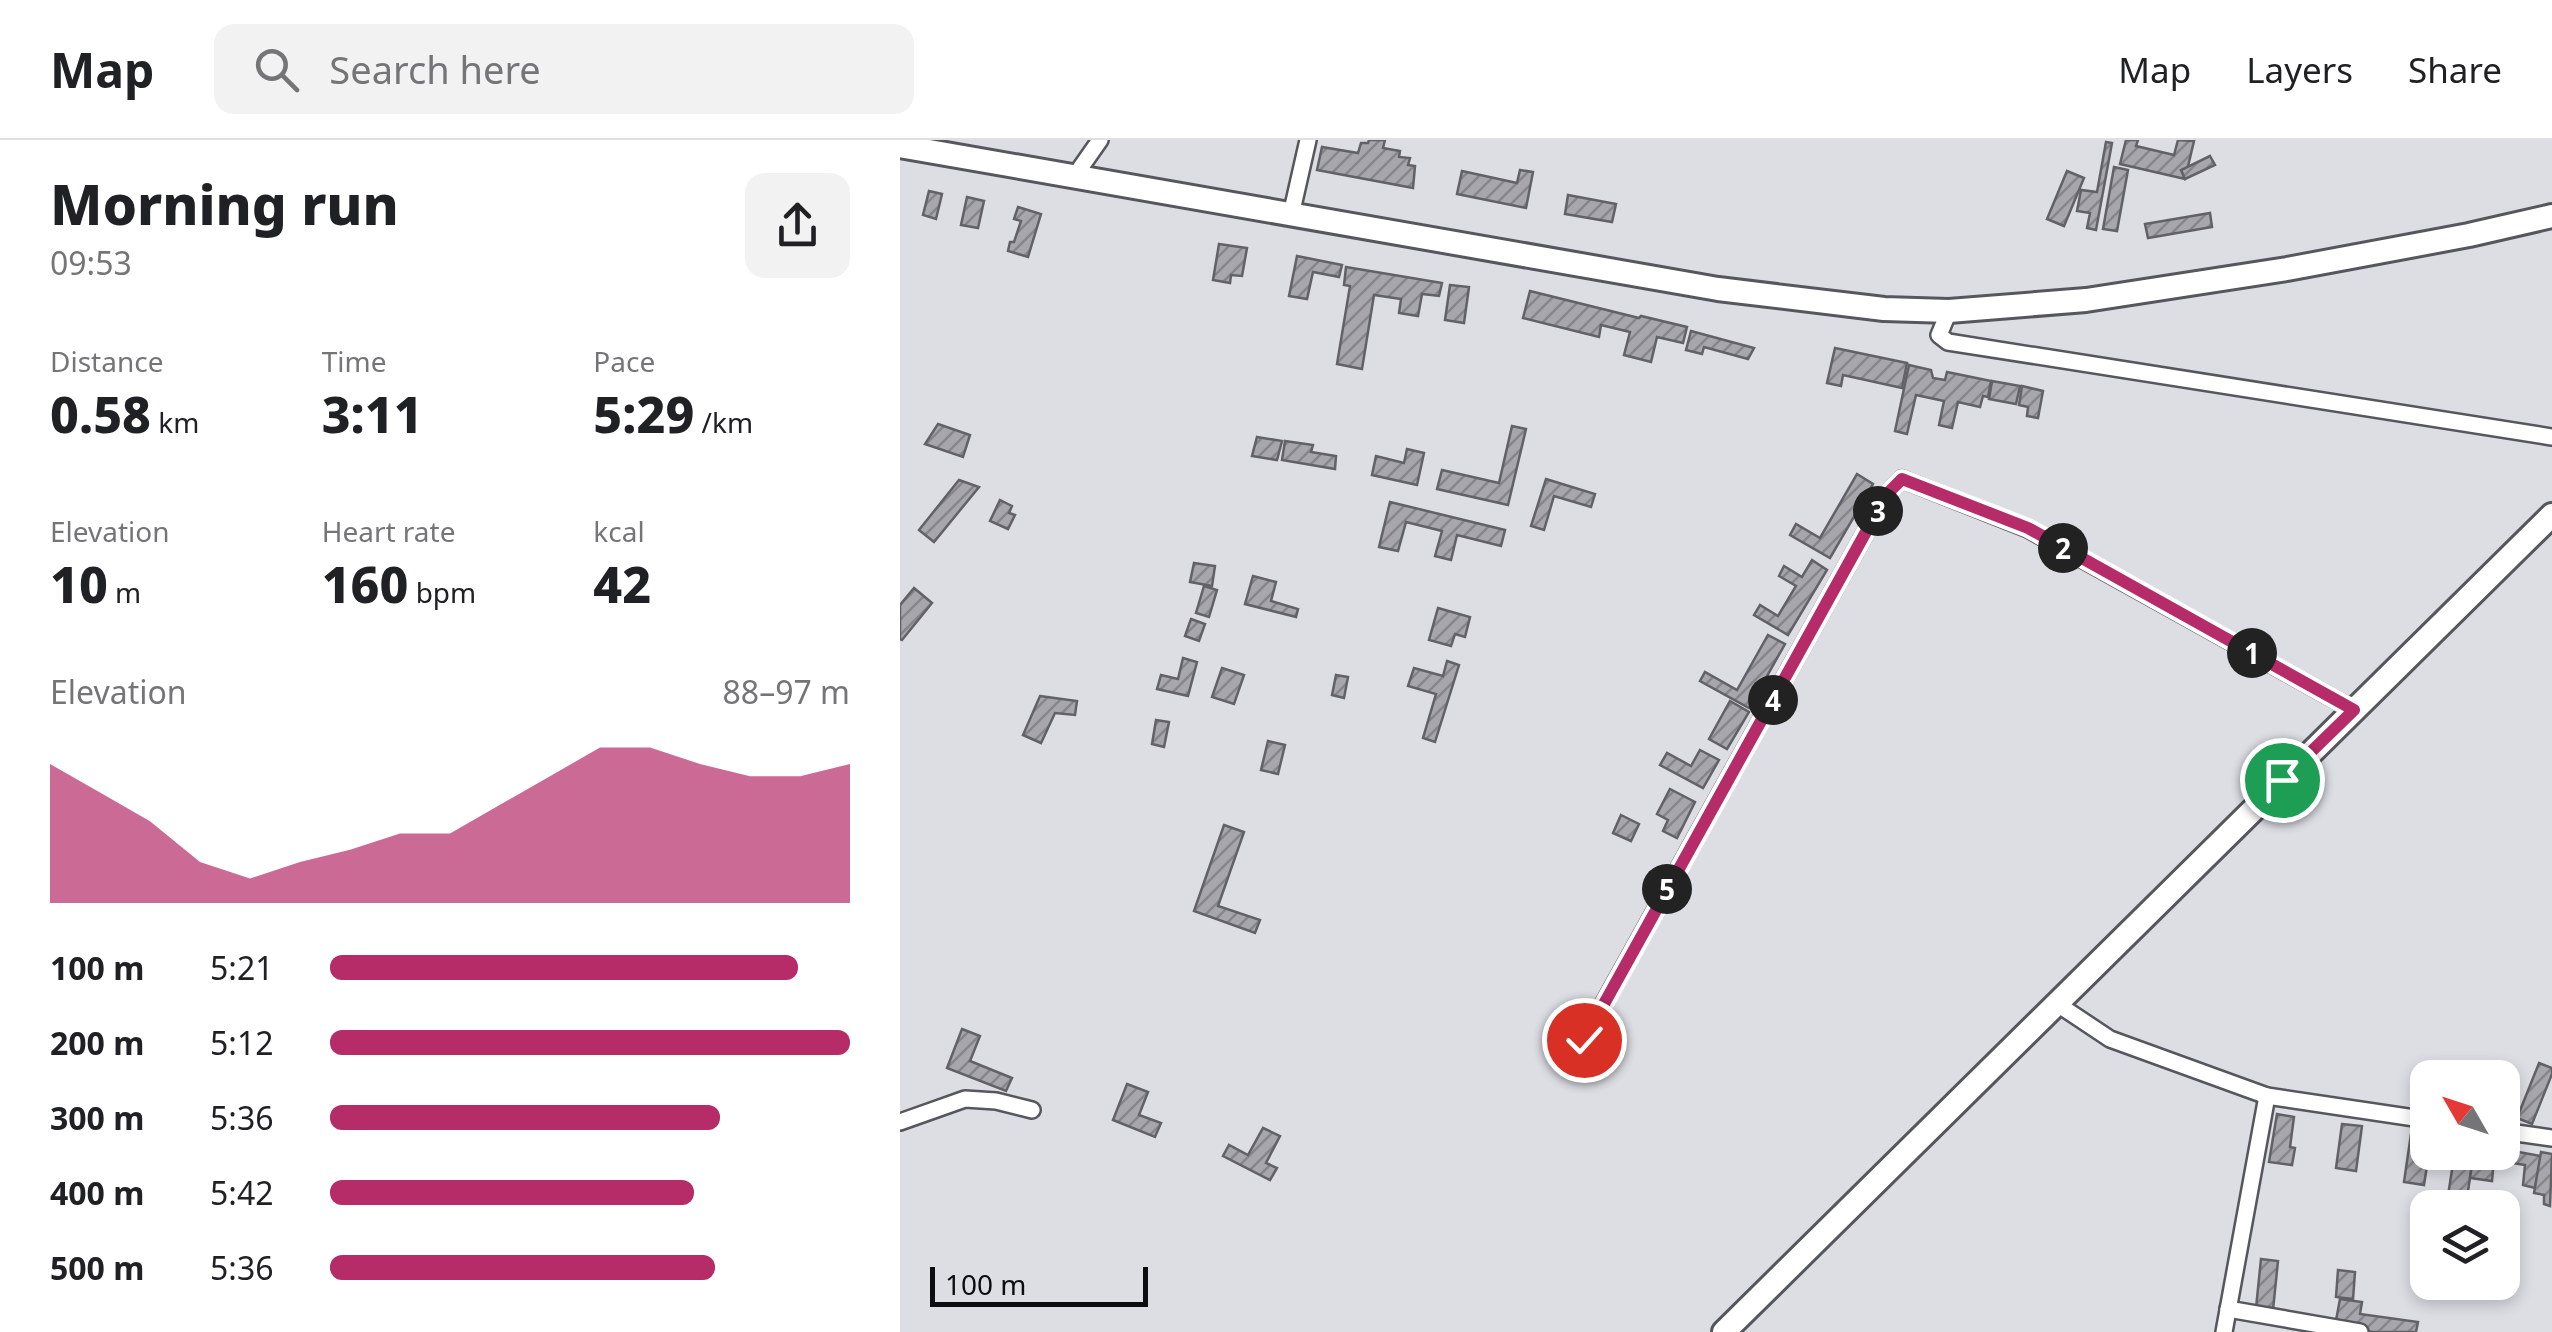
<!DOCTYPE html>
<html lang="en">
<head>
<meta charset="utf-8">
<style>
  :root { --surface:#fff; --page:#f2f2f2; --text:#202124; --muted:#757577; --line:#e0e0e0; --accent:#b62c69 }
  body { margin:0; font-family:"Noto Sans",sans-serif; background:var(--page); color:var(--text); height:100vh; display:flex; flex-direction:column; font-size:38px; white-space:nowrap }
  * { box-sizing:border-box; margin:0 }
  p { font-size:32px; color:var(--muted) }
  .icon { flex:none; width:55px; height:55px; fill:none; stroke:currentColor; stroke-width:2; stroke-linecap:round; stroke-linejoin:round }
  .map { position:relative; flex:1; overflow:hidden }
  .panel { display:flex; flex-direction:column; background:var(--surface); width:900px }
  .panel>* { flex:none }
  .needle { width:65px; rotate:309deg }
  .controls { position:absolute; left:1510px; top:920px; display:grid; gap:20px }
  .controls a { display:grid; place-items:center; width:110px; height:110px; border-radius:20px; background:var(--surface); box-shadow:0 5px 15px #0003; font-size:50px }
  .scale { position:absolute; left:30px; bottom:25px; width:218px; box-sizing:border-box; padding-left:10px; border:5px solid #0c0d0f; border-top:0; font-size:28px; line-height:35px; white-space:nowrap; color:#0c0d0f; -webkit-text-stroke:8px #dddee4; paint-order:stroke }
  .pin { position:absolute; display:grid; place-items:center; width:85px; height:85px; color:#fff; margin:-42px; border:5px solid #fff; border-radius:50%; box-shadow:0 2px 10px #0007 }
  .km { position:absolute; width:50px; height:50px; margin:-25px; border-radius:50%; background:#222; color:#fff; font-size:28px; line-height:50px; text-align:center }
  .round { display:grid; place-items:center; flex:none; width:105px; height:105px; border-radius:20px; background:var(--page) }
  .head { display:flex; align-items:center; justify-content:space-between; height:170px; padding:0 50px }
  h1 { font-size:55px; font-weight:800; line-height:75px }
  .stats { display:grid; grid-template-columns:repeat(3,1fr); gap:15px; height:170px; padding:10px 50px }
  .stats div { display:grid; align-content:center }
  .stats b { font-size:50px; font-weight:800 }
  .stats small { font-size:28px; font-weight:400 }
  .stats p { font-size:28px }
  .chart { height:280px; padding:20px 50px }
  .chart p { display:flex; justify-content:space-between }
  .chart svg { width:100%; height:180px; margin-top:10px; fill:var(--accent); opacity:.7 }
  ul { padding:0 50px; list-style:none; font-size:32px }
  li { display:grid; grid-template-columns:160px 120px 1fr; align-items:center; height:75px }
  li i { height:25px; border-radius:12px; background:var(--accent) }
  header { display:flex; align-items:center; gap:60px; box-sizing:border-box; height:140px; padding:0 50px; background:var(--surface); border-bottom:2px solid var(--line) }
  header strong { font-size:48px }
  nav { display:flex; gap:55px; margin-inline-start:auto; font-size:35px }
  .search { width:700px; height:90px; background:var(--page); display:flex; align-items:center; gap:25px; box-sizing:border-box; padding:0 35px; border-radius:20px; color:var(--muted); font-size:38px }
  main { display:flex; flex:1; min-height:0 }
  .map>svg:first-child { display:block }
  .building { fill:url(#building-hatch); stroke:#616166; stroke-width:2.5 }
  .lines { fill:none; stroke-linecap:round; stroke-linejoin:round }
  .street-casing { stroke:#56575c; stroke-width:20 }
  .secondary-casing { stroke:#56575c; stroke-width:28 }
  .street { stroke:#fff; stroke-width:15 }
  .secondary { stroke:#fff; stroke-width:22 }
  .route-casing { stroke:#fff; stroke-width:20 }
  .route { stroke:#b62c69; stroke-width:12 }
</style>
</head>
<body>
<header>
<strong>Map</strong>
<div class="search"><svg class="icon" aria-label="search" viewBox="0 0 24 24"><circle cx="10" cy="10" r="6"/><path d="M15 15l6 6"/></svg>Search here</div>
<nav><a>Map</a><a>Layers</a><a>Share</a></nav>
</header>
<main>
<section class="panel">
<div class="head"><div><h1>Morning run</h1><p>09:53</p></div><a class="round"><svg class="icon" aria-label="share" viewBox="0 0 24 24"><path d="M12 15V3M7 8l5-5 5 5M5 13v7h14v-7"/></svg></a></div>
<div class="stats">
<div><p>Distance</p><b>0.58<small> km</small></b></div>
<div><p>Time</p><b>3:11</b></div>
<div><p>Pace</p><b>5:29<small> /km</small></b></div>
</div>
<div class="stats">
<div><p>Elevation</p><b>10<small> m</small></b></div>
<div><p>Heart rate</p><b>160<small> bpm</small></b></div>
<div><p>kcal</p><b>42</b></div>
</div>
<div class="chart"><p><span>Elevation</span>88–97 m</p>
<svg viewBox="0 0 160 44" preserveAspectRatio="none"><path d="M0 44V10L10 17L20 24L30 34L40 38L50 34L60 31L70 27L80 27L90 20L100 13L110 6L120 6L130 10L140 13L150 13L160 10V44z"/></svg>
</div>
<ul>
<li><b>100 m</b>5:21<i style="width:90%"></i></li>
<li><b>200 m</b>5:12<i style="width:100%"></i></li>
<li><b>300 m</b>5:36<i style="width:75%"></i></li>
<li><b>400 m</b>5:42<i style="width:70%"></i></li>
<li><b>500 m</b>5:36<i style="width:74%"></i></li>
</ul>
</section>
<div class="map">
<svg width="1652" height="1192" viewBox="0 0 1652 1192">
  <defs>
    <pattern id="building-hatch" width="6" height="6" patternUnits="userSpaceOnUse" patternTransform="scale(2.5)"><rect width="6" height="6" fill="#a7a6ac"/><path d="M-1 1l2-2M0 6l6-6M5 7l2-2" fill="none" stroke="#86868a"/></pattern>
  </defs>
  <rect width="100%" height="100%" fill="#dddee4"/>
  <!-- building -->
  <g class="building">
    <polygon points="469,0 485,0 483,8 500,11 499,17 510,18 508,25 515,26 513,48 417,30 422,7 458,13 461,3 468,3"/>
    <polygon points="1226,0 1238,0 1236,6 1274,15 1278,0 1294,1 1285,39 1220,24"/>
    <polygon points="1206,2 1212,3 1196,90 1187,88 1190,73 1177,71 1181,50 1197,52"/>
    <polygon points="1310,16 1315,25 1285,39 1281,30"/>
    <polygon points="1214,27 1228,30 1217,91 1203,89"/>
    <polygon points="620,30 633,32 626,68 557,54 562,31 617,43"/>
    <polygon points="1167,31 1184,38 1164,86 1147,79"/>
    <polygon points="29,51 42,54 36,79 23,75"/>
    <polygon points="668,55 716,64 712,82 665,74"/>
    <polygon points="67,57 84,61 78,88 61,85"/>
    <polygon points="118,67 141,74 128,117 108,111 110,102 114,102 121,81 114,79"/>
    <polygon points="1310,73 1312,87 1248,98 1245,84"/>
    <polygon points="319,104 347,108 342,136 331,135 330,143 313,140"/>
    <polygon points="397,116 442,125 439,137 413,132 407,159 389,156"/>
    <polygon points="446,127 542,143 539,156 522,154 518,176 499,173 501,159 474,155 462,229 437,224 450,146 444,145"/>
    <polygon points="550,145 569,147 564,183 545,180"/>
    <polygon points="630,151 739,178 741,176 787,187 783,203 757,197 751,222 724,215 730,192 701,185 699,197 623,178"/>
    <polygon points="791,191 854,208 848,219 804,207 802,214 786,210"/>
    <polygon points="935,208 1007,223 1002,248 943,235 941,246 927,243"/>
    <polygon points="1009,225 1031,230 1033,238 1045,240 1047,232 1091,241 1088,257 1083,256 1080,267 1058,262 1052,288 1039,285 1044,261 1016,255 1007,294 995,291"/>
    <polygon points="1092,241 1120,246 1116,264 1089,259"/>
    <polygon points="1122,246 1143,251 1138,278 1127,276 1128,267 1119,265"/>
    <polygon points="38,284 70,295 63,317 25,304"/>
    <polygon points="612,286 626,289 608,365 537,349 542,330 599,343"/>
    <polygon points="357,297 382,301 377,320 352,316"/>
    <polygon points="385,301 413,305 411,312 436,316 435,329 382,320"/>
    <polygon points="507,309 524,313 517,345 472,335 476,316 504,323"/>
    <polygon points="957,334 973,344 930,418 890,395 896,384 920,398"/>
    <polygon points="646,339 695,354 691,367 654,356 644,390 631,386"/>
    <polygon points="59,340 79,347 34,402 19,390"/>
    <polygon points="100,360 112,366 109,373 115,375 108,389 90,381"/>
    <polygon points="490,362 605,390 601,406 557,395 551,420 535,416 542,391 506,382 498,411 479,407"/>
    <polygon points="912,420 927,430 888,495 854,475 860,465 878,476 896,446 879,436 884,426 902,437"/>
    <polygon points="294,423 315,426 312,446 290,442"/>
    <polygon points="353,436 376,442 371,461 398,469 396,477 345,464"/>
    <polygon points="304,446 317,450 309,477 296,473"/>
    <polygon points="14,448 32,463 2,500 0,499 0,465"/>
    <polygon points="538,468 570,477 565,497 555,494 551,506 529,500"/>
    <polygon points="291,479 305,484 299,501 285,496"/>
    <polygon points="868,495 885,504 849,568 800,541 805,532 837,550"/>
    <polygon points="283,518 297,522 288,556 257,549 261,535 278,539"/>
    <polygon points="547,521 559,525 535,602 523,598 536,554 508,546 514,528 543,536"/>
    <polygon points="322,528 344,535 334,564 312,557"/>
    <polygon points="436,535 448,537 444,558 432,555"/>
    <polygon points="140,556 177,561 175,575 155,573 141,603 123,595"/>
    <polygon points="830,561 849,572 827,609 809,599"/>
    <polygon points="256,580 269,582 264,607 252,604"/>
    <polygon points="368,601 385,605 378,634 361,630"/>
    <polygon points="800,610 819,620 803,648 760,625 767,613 791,626"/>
    <polygon points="770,649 795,662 777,698 763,691 768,680 757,674"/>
    <polygon points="721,675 739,684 731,701 713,693"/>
    <polygon points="324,685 344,692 318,766 360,780 355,793 294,771"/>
    <polygon points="62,889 80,896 70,921 112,938 106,951 47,928"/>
    <polygon points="1639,923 1652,928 1652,934 1632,984 1617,978"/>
    <polygon points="227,944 248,952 239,975 261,983 255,997 213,980"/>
    <polygon points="1377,974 1394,977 1390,1007 1395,1008 1392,1025 1369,1022"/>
    <polygon points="1442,984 1462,986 1456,1031 1436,1028"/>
    <polygon points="363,988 380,996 366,1023 377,1028 370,1040 323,1016 329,1005 348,1015"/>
    <polygon points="1511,994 1528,996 1528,1012 1574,1012 1566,1064 1547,1062 1554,1017 1529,1013 1524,1045 1504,1042"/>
    <polygon points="1602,1009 1641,1016 1635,1048 1623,1045 1625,1025 1594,1020 1592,1041 1570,1038 1574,1012 1602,1012"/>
    <polygon points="1641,1012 1652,1014 1650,1066 1644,1064 1644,1055 1634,1053"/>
    <polygon points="1361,1119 1378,1121 1373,1170 1356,1168"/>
    <polygon points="1438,1130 1455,1132 1453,1159 1436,1157"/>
    <polygon points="1440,1159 1462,1162 1460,1174 1518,1182 1516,1192 1473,1192 1435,1186"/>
  </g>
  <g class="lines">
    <!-- street casing -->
    <g class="street-casing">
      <g id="street">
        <polyline points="174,37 200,0"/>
        <polyline points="391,75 408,0"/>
        <polyline points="1049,171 1039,195 1048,202 1652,297"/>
        <polyline points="1156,863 1210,899 1367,956 1528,980"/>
        <polyline points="684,899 987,354 1002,339 1128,389 1454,570"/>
        <polyline points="0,982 65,959 96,961 132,970"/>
        <polyline points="1602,991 1652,998"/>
        <polyline points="1328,1169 1460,1192"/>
        <polyline points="1324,1192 1367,956"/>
      </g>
    </g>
    <!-- secondary casing -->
    <g class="secondary-casing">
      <g id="secondary">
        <polyline points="0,6 818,149 984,169 1049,171 1186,160 1387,129 1569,95 1652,76"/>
        <polyline points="824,1192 1652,375"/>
      </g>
    </g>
    <!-- street -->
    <use href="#street" class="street"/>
    <!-- secondary -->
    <use href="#secondary" class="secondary"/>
  </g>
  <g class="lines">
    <!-- route casing -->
    <g class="route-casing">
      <polyline id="route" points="684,900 987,354 1002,339 1128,388 1454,570 1382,640"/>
    </g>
    <!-- route -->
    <use href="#route" class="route"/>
  </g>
</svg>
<div class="controls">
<a><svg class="needle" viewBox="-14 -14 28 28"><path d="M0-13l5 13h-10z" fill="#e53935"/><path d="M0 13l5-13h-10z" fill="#757577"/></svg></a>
<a><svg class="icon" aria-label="layers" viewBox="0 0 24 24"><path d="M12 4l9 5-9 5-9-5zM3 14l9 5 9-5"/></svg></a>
</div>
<div class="scale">100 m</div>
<div class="pin" style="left:1382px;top:640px;background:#1e9e55"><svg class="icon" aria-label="arrive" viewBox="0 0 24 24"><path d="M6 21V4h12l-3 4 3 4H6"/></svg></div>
<div class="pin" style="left:684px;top:900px;background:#d93025"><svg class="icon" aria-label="check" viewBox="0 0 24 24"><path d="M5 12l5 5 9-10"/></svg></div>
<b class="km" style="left:1352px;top:513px">1</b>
<b class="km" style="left:1163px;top:408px">2</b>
<b class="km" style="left:978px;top:371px">3</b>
<b class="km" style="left:873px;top:560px">4</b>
<b class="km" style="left:767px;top:749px">5</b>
</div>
</main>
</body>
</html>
